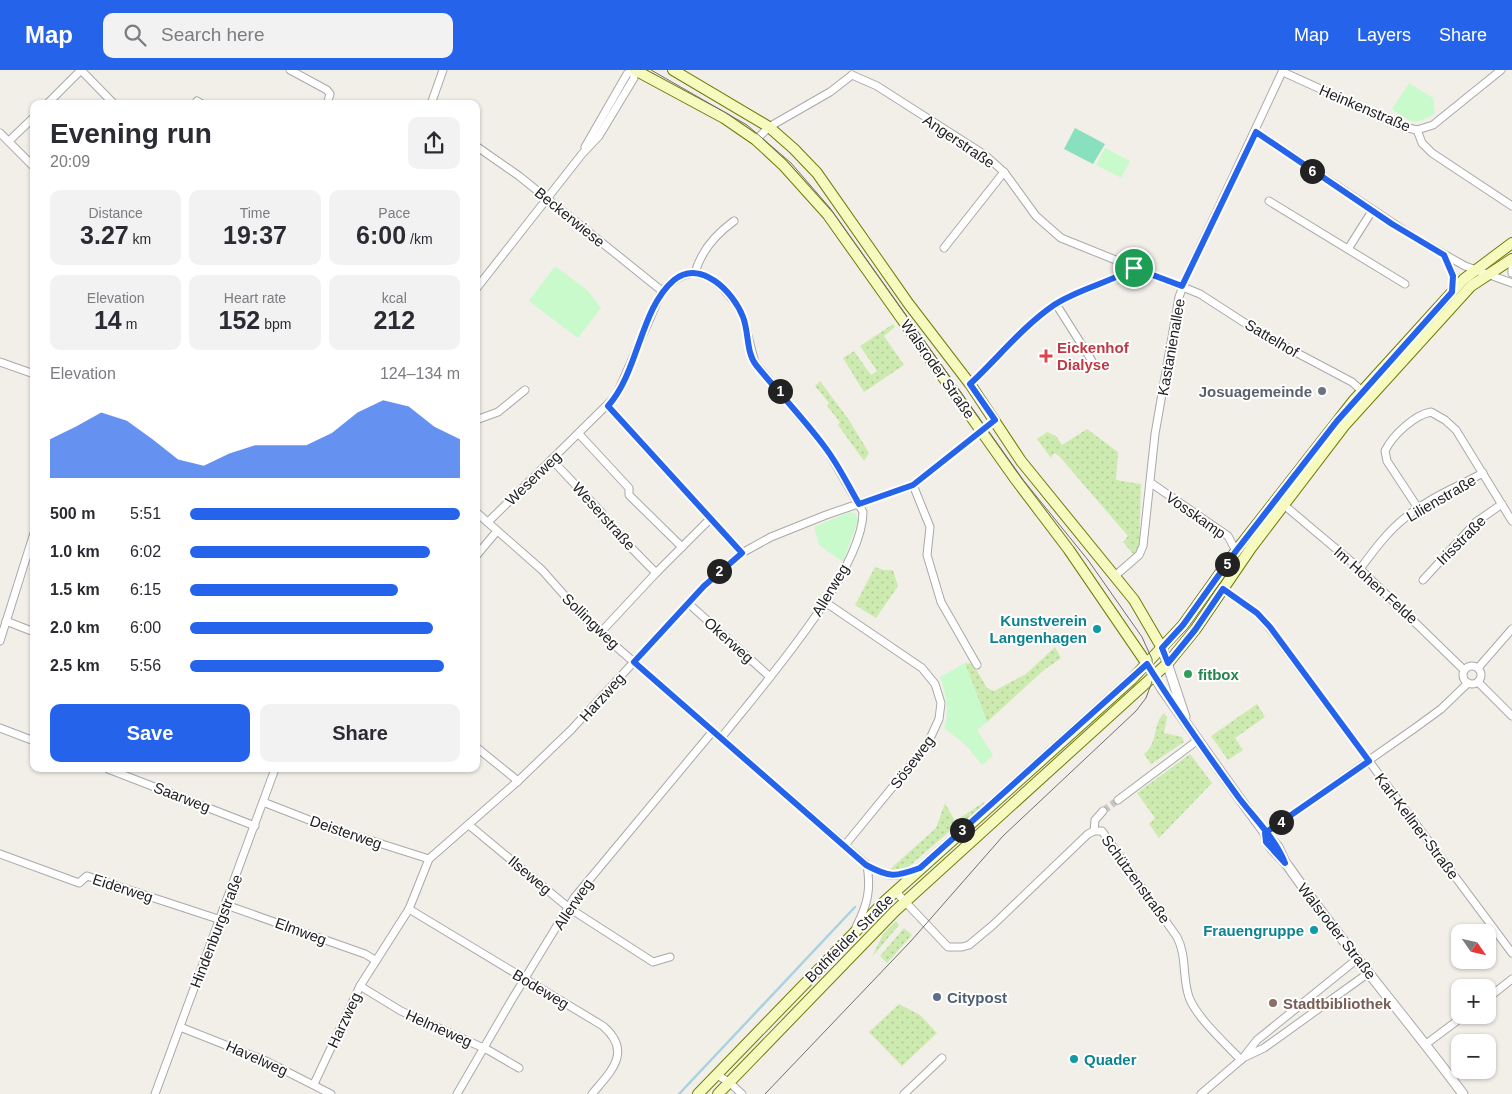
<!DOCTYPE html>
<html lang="en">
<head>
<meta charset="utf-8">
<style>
  :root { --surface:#fff; --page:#f2f2f3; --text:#2b2b33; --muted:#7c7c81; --accent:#2563eb }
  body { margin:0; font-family:Arial,sans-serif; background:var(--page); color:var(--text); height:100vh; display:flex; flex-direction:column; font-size:19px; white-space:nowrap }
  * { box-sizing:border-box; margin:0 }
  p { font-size:16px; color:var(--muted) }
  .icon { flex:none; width:28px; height:28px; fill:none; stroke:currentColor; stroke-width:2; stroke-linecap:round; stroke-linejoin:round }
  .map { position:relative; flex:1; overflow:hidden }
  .sheet { position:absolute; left:30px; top:30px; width:450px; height:672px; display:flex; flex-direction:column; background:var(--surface); border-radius:10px; box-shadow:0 1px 4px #0004 }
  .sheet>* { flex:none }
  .needle { width:32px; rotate:124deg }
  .buttons { position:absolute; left:1451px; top:854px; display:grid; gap:10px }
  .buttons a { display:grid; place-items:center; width:45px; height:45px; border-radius:10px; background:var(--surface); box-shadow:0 1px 4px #0004; font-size:25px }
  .pin { position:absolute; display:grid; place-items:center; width:42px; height:42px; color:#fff; margin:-21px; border:2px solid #fff; border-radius:50%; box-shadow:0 1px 5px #0007 }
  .km { position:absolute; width:25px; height:25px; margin:-12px; border-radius:50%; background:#222; color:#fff; font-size:14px; line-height:25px; text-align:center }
  .round { display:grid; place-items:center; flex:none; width:52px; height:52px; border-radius:10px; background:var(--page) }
  .summary { display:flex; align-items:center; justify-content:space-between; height:85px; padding:0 20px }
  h1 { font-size:28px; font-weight:600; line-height:38px }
  .metrics { display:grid; grid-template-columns:repeat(3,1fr); gap:8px; height:85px; padding:5px 20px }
  .metrics div { display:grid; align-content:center; border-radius:10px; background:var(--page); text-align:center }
  .metrics b { font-size:25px; font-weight:600 }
  .metrics small { font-size:14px; font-weight:400 }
  .metrics p { font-size:14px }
  .chart { height:140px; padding:10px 20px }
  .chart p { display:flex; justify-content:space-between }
  .chart svg { width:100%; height:90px; margin-top:5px; fill:var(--accent); opacity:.7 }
  .button { display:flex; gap:10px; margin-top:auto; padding:10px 20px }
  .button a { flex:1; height:58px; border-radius:10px; background:var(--accent); color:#fff; font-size:20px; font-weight:600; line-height:58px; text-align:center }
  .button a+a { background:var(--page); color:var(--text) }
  ul { padding:0 20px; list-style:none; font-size:16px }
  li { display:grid; grid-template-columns:80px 60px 1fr; align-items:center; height:38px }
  li i { height:12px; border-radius:6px; background:var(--accent) }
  header { display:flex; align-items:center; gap:30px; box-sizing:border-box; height:70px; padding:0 25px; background:var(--accent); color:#fff }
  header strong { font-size:24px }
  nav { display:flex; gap:28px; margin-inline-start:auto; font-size:18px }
  .search { width:350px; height:45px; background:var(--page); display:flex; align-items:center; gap:12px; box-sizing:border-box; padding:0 18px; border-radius:10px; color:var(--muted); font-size:19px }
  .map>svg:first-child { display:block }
  .grass { fill:url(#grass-dots) }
  .park { fill:#c8facc }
  .pitch { fill:#88e0be }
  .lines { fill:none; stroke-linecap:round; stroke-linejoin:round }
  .stream { stroke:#aad3df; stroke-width:2.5 }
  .minor-tunnel { stroke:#c8c6c1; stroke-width:7; stroke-dasharray:7 3.5; stroke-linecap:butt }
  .minor-casing { stroke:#a9a9a9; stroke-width:9 }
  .tertiary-casing { stroke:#a9a9a9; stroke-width:11 }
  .secondary-casing { stroke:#707d05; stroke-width:12 }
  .minor { stroke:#fff; stroke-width:7 }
  .tertiary { stroke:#fff; stroke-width:9 }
  .secondary { stroke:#f7fabf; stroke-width:10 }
  .tram { stroke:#707070; stroke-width:1 }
  .route-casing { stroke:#fff; stroke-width:10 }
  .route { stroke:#2563eb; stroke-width:6 }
  .health-dot { fill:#e0444e; stroke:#fff; stroke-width:2 }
  .worship-dot { fill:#6b7280; stroke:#fff; stroke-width:2 }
  .culture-dot { fill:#0f9aa8; stroke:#fff; stroke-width:2 }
  .leisure-dot { fill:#2e9e5b; stroke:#fff; stroke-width:2 }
  .service-dot { fill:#5c6f8a; stroke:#fff; stroke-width:2 }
  .education-dot { fill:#8d6e63; stroke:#fff; stroke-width:2 }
  .labels { text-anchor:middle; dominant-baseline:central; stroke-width:4; stroke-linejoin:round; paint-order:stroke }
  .street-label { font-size:15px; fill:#222; stroke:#fff }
  .health-label { font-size:15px; font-weight:bold; fill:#be3a42; stroke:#fff; text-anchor:start }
  .worship-label { font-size:15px; font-weight:bold; fill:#5b616d; stroke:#fff; text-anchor:end }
  .culture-label { font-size:15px; font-weight:bold; fill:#0d838f; stroke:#fff; text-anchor:end }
  .leisure-label { font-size:15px; font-weight:bold; fill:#27864d; stroke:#fff; text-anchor:start }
  .service-label { font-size:15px; font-weight:bold; fill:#4e5e75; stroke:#fff; text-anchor:start }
  .education-label { font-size:15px; font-weight:bold; fill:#785e54; stroke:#fff; text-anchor:start }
</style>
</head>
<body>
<header>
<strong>Map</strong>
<div class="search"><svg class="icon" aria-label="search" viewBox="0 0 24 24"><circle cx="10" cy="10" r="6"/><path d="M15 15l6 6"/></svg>Search here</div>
<nav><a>Map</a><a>Layers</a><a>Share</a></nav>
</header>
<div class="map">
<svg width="1512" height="1024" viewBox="0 0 1512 1024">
  <defs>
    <pattern id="grass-dots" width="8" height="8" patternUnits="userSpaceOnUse" patternTransform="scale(1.25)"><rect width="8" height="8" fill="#cdebb0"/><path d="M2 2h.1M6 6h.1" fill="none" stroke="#b0c997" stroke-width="1.8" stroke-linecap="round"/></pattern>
  </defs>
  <rect width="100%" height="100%" fill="#f2efe9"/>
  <!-- grass -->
  <g class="grass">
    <polygon points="893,254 895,257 884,266 904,295 864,322 843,288 854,281 871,305 877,301 860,276"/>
    <polygon points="820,311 849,350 869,383 864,391 838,355 840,352 827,336 829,333 815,316"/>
    <polygon points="1087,359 1118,382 1116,410 1141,414 1139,478 1134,485 1123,472 1128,466 1059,386 1054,383 1051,388 1037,369 1047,362 1056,366 1062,375"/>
    <polygon points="875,497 884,500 893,500 898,516 876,548 855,535"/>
    <polygon points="1055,577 1061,588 1044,600 987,652 965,593 973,594 987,618 994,621 1026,604"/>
    <polygon points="1257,634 1265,647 1235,668 1243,680 1228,690 1211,666"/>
    <path d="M1164 643 1167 647 1164 663 1182 667 1184 672 1151 694 1144 684C1159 672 1152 654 1164 643Z"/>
    <polygon points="1190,684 1212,713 1159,768 1149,754 1155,748 1137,723"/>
    <polygon points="984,732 986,734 964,752 952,759 905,800 897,803 888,801 936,758 945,733 955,751"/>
    <polygon points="896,851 899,855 872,887 883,864"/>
    <polygon points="904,858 912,865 887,893 880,886"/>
    <polygon points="899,934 920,945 937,963 902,996 869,962"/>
  </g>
  <!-- park -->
  <g class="park">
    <path d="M1409 13 1433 28 1435 43C1416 56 1410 53 1392 39Z"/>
    <polygon points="1105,78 1130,91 1121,108 1096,95"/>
    <polygon points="555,196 588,221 601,238 578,268 529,231"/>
    <polygon points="850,442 856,444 858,450 843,492 819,475 814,457"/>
    <path d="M965 593 987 652 977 660 993 685 982 695 965 674 944 658C950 640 946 624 940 607Z"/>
  </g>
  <!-- pitch -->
  <polygon class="pitch" points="1075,58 1105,74 1093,94 1064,79"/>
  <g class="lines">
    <!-- stream -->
    <polyline class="stream" points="679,1024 855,837"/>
    <!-- minor-tunnel -->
    <polyline class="minor-tunnel" points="1103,741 1118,730"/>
    <!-- minor casing -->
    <g class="minor-casing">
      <g id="minor">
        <polyline points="81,0 114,34"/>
        <polyline points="290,0 327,20 330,24 327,34"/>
        <polyline points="1283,2 1404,57 1417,60 1422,73 1432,83 1512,136"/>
        <polyline points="852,5 877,16 985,85 1004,102 1036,146 1061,168 1200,224 1265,266 1352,312 1362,321"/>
        <polyline points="47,34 81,0"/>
        <polyline points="195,34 197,31 202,34"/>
        <polyline points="431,34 443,0"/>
        <polyline points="1417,60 1433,55 1501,0"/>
        <polyline points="1256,62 1417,169 1465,196 1512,213"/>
        <polyline points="0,63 34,97"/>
        <polyline points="756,70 769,57 830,22 852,5"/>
        <polyline points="9,71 34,47"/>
        <polyline points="476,76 519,106 662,221"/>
        <polyline points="585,77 627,4 633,0"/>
        <polyline points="1269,131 1405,214"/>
        <polyline points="944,178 1004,102"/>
        <polyline points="1348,179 1372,141"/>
        <polyline points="1445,186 1453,205 1452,221"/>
        <polyline points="1512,195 1512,203"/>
        <path d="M695 203 709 207 722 217 738 236 743 247 755 293 826 378 863 442C863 502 759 620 721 668"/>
        <polyline points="476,219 582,84 599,66 634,8 634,0"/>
        <polyline points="1056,234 1092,291"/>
        <polyline points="0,292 34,304"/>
        <path d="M970 314C998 288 1022 257 1054 235 1078 219 1109 213 1134 198"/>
        <polyline points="608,336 742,483"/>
        <polyline points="476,350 498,342 525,320"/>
        <polyline points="579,364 629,418 629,425 682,477"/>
        <polyline points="552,390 602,443 603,449 656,503"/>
        <polyline points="1151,413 1228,466 1236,481"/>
        <polyline points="913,415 930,457 927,485 941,532 977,595"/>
        <polyline points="1284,435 1360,499 1464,600"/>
        <path d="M1418 438 1387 391 1385 381C1392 366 1414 345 1431 342L1445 350 1456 360 1512 451"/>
        <path d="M476 442 542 500 589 553 867 795C892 809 893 808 920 798"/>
        <path d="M488 452 616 326 662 221C673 211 680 204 695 203 701 181 716 164 734 151"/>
        <polyline points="476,486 497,461"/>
        <path d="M1360 499C1374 480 1388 461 1406 447 1429 428 1457 417 1483 403"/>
        <polyline points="1116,505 1139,485 1143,476 1155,364 1179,227 1187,205 1283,0"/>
        <polyline points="1423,510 1476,452 1502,434"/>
        <polyline points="1223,519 1257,543 1269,557 1512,883"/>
        <polyline points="825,532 922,598 935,614 941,633 939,649 927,675 845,775"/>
        <polyline points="688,533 770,607"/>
        <polyline points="6,551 34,562"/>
        <polyline points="601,562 656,503 711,448"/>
        <polyline points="0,571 34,463"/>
        <circle cx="1472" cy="605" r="9"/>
        <polyline points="1478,598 1512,559"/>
        <polyline points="1478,612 1512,646"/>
        <polyline points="0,658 34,671"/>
        <polyline points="476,677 518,711"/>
        <polyline points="108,699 255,756"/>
        <polyline points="1118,730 1198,670"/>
        <polyline points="263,732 322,755 429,789"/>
        <polyline points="469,755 569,838 653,892 670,887"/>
        <polyline points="1094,761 1095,750 1103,741"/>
        <polyline points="1265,763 1415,658 1441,639 1468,613"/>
        <polyline points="0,784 79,813 87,806 221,850"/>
        <path d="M895 821 948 877H962L969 875 993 855 1088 764 1094 761H1102L1177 867C1187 886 1182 907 1189 927 1196 947 1226 974 1241 990"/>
        <polyline points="226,835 365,884 375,890"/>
        <path d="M409 839 603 956C633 982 611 1001 592 1024"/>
        <path d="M856 857C868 834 871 819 867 795"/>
        <polyline points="360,916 401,941 488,980 519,998"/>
        <polyline points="1488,928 1512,909"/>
        <polyline points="180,957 266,991 331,1024"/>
        <polyline points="1426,974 1465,945"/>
        <polyline points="1245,987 1264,978 1367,904"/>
        <polyline points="717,1005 729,1012 742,1024"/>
        <polyline points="314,1014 360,916 409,839 429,789 518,711 571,660 704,516 742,483 771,467 826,445 913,415 995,350"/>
        <polyline points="155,1024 275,699"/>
        <polyline points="457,1024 511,931 574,828 713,661"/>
        <polyline points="904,1024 942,988"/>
        <polyline points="1201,1024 1243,988 1257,970 1356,890"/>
      </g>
    </g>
    <!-- tertiary casing -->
    <g class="tertiary-casing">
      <g id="tertiary">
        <polyline points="1162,578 1185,647"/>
        <polyline points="1147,594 1162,619 1237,725 1265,763 1278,777 1284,790"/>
        <path d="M1265 763C1267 779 1279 784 1288 796 1343 875 1406 947 1463 1024"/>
      </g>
    </g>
    <!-- secondary casing -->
    <g class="secondary-casing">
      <g id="secondary">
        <polyline points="635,0 724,48 756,70 783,95 828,145 1016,410 1069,480 1147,594"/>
        <polyline points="673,0 769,57 794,79 817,103 908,233 970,314 1021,391 1134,530 1162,578"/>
        <polyline points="698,1024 885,831 1132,609 1183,555 1236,481 1354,330 1464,209 1512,173"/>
        <polyline points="718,1024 895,841 1168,593 1195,560 1251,478 1344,356 1471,216 1512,189"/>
      </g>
    </g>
    <!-- minor -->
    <use href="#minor" class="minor"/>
    <!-- tertiary -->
    <use href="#tertiary" class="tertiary"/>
    <!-- secondary -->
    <use href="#secondary" class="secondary"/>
    <!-- tram -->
    <polyline class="tram" points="651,0 747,55 791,93 830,138 1024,411 1088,490 1142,567 1152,589 1153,609 1146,628 1136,641 1003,766 911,871 765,1024"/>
  </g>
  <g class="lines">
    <!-- route casing -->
    <g class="route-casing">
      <path id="route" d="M1134 198C1109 213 1078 219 1054 235 1022 257 998 288 970 314L995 350 913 415 859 434C848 415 838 394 824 376 803 348 778 322 756 295 746 282 749 262 743 247 734 223 701 188 674 210 640 239 639 301 608 336L742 483 704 516 634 592 866 795C890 808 895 807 920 798L1147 594C1176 640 1207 684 1239 728 1255 749 1275 768 1285 793L1266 772 1265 763 1369 691 1270 557 1257 543 1223 519 1195 560 1168 593 1162 578 1183 555 1236 481 1337 351 1452 222 1453 206 1444 185 1392 154 1256 62 1182 216 1134 198"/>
    </g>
    <!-- route -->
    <use href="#route" class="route"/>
  </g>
  <!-- markers -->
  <path class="health-dot" d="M1043.5 278.5h5v5h5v5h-5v5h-5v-5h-5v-5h5z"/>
  <circle class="worship-dot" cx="1322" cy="321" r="5"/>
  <g class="culture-dot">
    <circle cx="1097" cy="559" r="5"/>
    <circle cx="1314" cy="860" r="5"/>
    <circle cx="1074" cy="989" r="5"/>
  </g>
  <circle class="leisure-dot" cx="1188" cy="604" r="5"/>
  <circle class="service-dot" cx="937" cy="927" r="5"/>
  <circle class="education-dot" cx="1273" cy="933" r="5"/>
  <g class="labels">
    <!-- street labels -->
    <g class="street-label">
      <text transform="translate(1365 38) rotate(23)">Heinkenstraße</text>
      <text transform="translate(959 71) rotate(34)">Angerstraße</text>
      <text transform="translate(570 147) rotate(39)">Beckerwiese</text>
      <text transform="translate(1272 268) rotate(31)">Sattelhof</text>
      <text transform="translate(1171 277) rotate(-80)">Kastanienallee</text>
      <text transform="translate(938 299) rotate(55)">Walsroder Straße</text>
      <text transform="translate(533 408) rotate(-44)">Weserweg</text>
      <text transform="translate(1441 428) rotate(-30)">Lilienstraße</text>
      <text transform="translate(1196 445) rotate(35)">Vosskamp</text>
      <text transform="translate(604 446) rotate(48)">Weserstraße</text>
      <text transform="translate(1461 470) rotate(-45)">Irisstraße</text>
      <text transform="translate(1376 515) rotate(42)">Im Hohen Felde</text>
      <text transform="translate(830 520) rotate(-59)">Allerweg</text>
      <text transform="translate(591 551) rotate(44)">Sollingweg</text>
      <text transform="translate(729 570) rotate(42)">Okerweg</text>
      <text transform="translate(602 627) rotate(-48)">Harzweg</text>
      <text transform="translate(912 692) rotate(-53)">Söseweg</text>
      <text transform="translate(182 727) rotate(21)">Saarweg</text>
      <text transform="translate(1417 756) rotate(53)">Karl-Kellner-Straße</text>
      <text transform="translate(346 762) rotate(19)">Deisterweg</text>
      <text transform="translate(530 805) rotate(40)">Ilseweg</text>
      <text transform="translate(1136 809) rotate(54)">Schützenstraße</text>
      <text transform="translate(123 818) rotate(18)">Eiderweg</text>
      <text transform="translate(573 834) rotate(-56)">Allerweg</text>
      <text transform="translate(216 861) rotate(-69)">Hindenburgstraße</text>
      <text transform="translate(301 861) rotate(20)">Elmweg</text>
      <text transform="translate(1337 861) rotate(52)">Walsroder Straße</text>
      <text transform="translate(849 868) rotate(-45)">Bothfelder Straße</text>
      <text transform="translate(541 919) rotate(31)">Bodeweg</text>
      <text transform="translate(344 950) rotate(-65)">Harzweg</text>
      <text transform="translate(439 958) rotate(24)">Helmeweg</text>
      <text transform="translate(257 988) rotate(24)">Havelweg</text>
    </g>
    <!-- health labels -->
    <g class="health-label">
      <text x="1057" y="277">Eickenhof<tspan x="1057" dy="17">Dialyse</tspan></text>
    </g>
    <!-- worship labels -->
    <g class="worship-label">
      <text x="1312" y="321">Josuagemeinde</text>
    </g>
    <!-- culture labels -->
    <g class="culture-label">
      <text x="1087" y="550">Kunstverein<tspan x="1087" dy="17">Langenhagen</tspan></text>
      <text x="1304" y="860">Frauengruppe</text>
      <text x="1084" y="989" text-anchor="start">Quader</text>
    </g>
    <!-- leisure labels -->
    <g class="leisure-label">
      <text x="1198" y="604">fitbox</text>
    </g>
    <!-- service labels -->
    <g class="service-label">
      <text x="947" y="927">Citypost</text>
    </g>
    <!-- education labels -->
    <g class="education-label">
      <text x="1283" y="933">Stadtbibliothek</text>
    </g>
  </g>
</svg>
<div class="buttons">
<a><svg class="needle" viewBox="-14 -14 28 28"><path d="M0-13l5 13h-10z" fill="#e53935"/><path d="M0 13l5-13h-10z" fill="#7c7c81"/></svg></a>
<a>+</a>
<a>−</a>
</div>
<div class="pin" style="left:1134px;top:198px;background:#1e9e55"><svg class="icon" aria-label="arrive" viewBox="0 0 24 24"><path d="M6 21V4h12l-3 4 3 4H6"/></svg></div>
<b class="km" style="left:780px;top:321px">1</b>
<b class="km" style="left:719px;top:501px">2</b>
<b class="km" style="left:962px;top:760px">3</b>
<b class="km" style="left:1281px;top:752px">4</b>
<b class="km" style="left:1227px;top:494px">5</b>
<b class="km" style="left:1312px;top:101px">6</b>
<section class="sheet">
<div class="summary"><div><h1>Evening run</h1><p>20:09</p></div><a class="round"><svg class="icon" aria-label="share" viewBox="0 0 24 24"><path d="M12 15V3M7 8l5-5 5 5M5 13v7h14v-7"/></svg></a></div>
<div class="metrics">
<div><p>Distance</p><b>3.27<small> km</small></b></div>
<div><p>Time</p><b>19:37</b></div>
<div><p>Pace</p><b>6:00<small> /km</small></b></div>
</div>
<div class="metrics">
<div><p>Elevation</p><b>14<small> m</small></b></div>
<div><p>Heart rate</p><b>152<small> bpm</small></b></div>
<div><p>kcal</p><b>212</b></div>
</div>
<div class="chart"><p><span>Elevation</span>124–134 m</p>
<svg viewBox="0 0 160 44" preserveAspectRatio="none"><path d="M0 44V25L10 19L20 12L30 16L40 25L50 35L60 38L70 32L80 28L90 28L100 28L110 22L120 12L130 6L140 9L150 19L160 25V44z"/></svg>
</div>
<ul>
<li><b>500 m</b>5:51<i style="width:100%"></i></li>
<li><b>1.0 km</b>6:02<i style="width:89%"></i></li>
<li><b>1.5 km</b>6:15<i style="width:77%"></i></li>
<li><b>2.0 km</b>6:00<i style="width:90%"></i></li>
<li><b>2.5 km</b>5:56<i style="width:94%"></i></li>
</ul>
<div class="button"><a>Save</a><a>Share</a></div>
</section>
</div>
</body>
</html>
